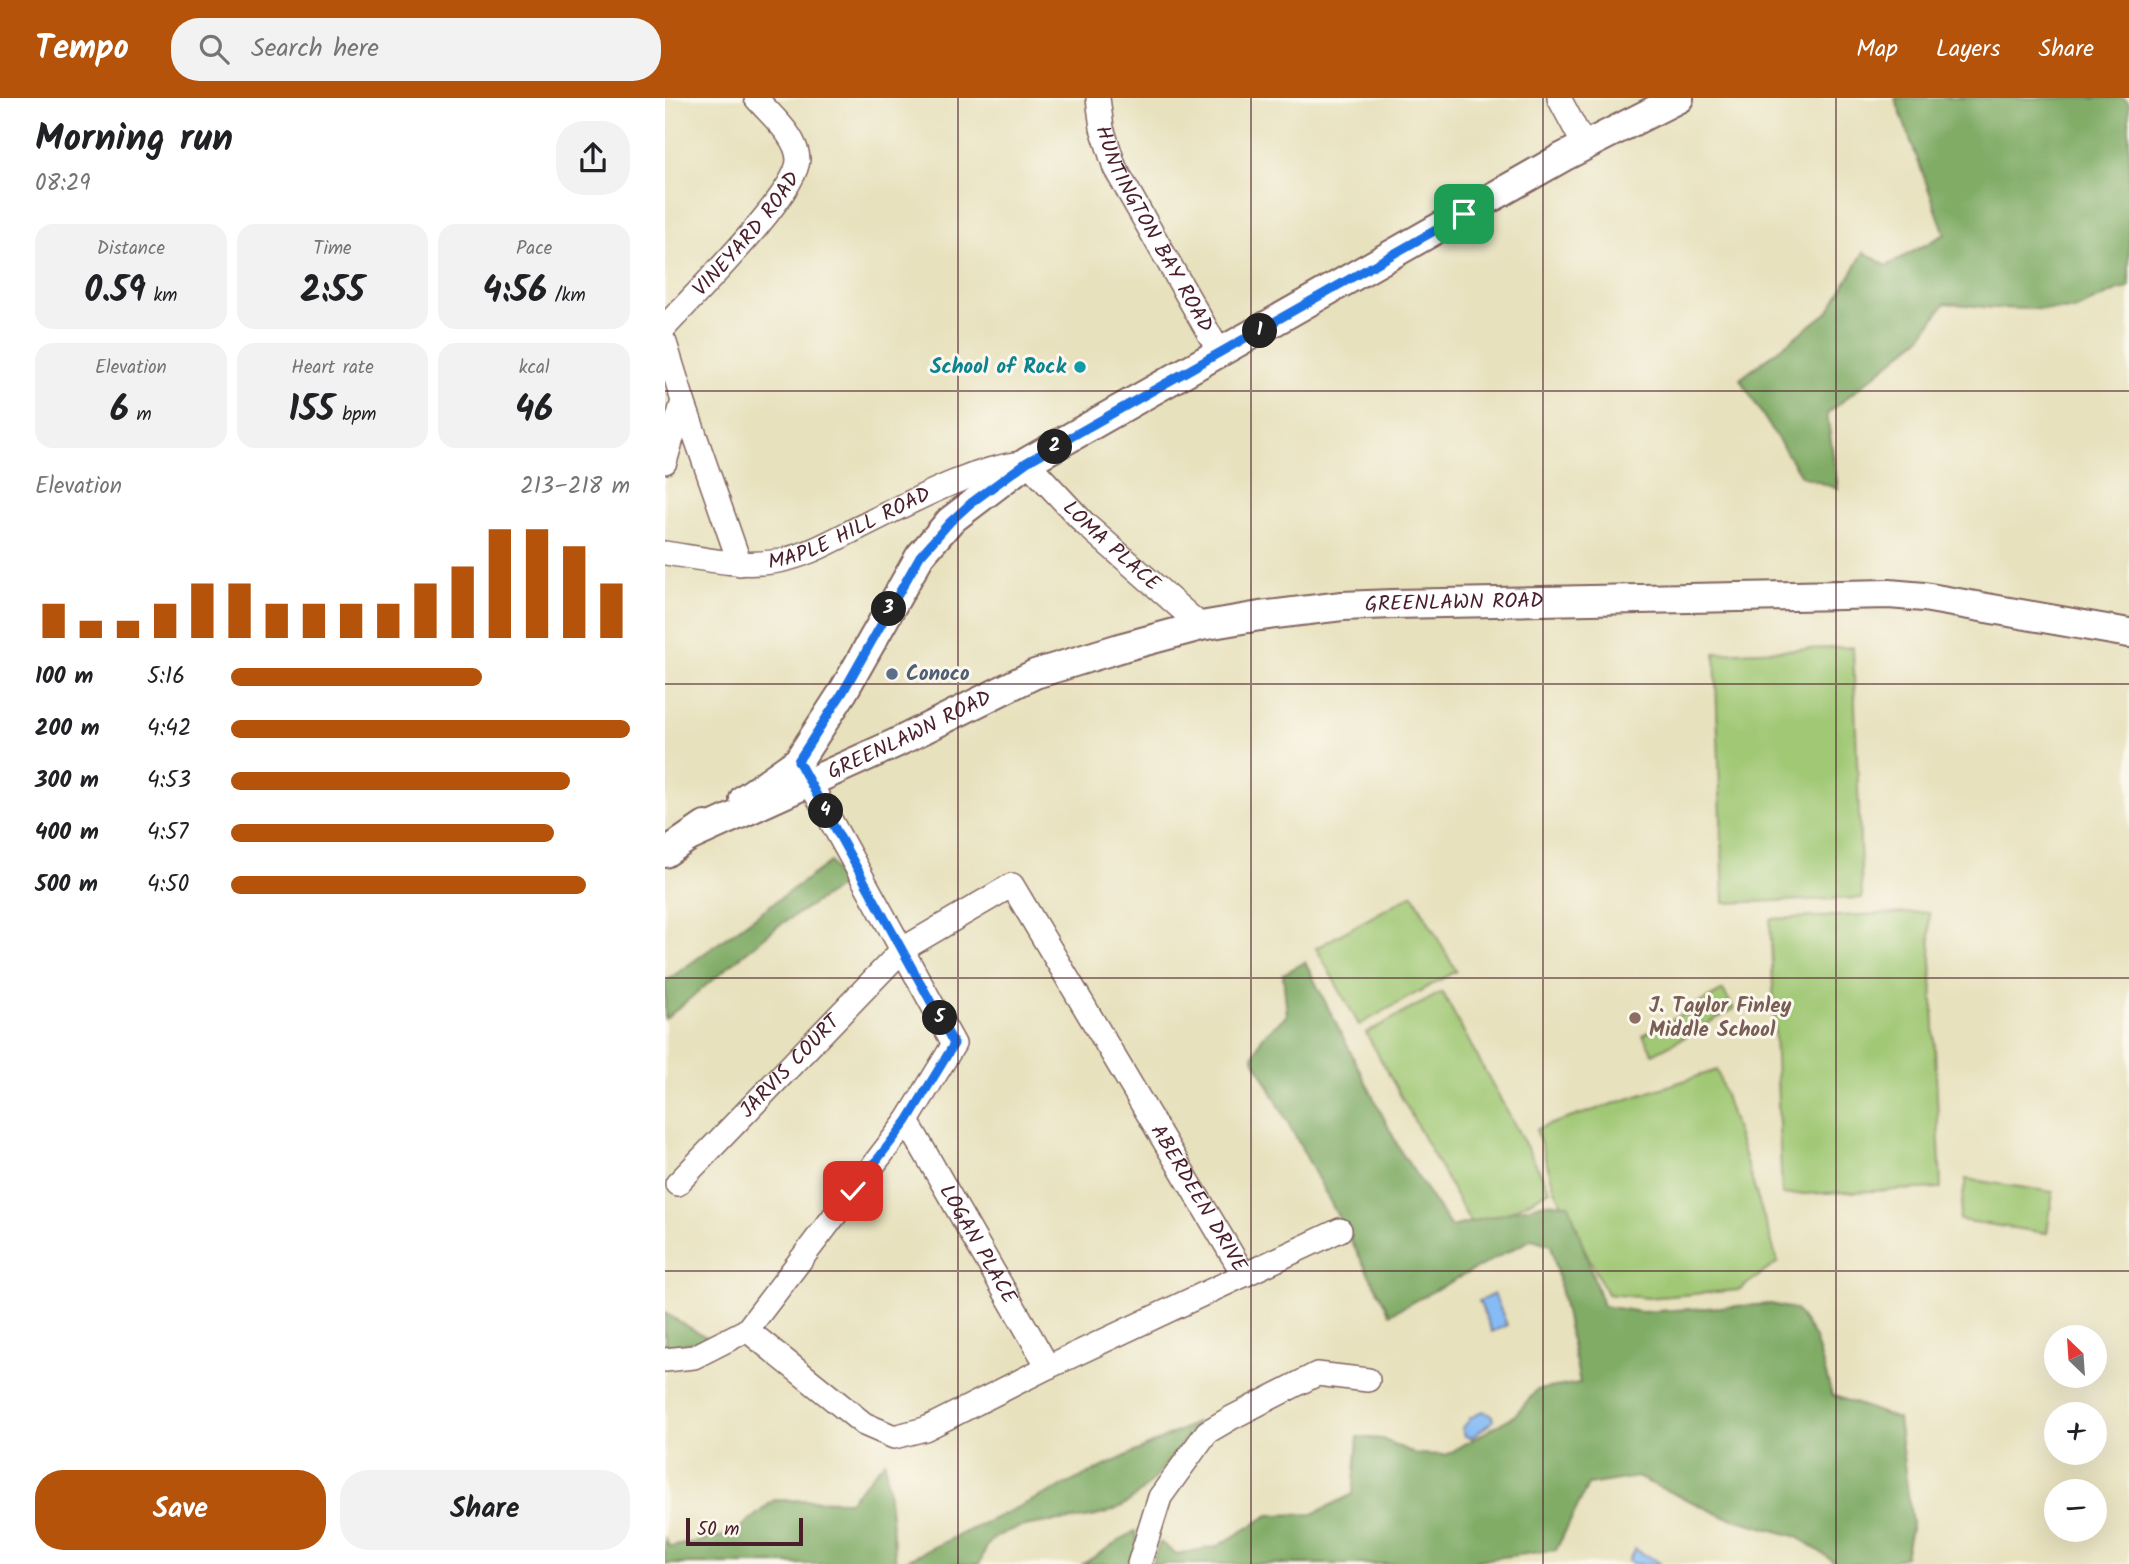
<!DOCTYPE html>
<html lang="en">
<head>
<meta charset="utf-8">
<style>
  :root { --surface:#fff; --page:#f2f2f2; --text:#202124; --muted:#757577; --accent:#b45309 }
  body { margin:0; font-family:Kalam,sans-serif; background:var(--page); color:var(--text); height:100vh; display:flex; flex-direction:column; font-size:26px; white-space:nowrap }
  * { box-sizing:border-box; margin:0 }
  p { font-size:23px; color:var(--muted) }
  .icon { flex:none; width:38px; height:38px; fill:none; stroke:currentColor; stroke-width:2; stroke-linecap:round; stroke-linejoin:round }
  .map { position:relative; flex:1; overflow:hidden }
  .sheet { display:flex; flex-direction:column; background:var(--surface); width:665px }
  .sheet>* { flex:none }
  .needle { width:46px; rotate:335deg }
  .fabs { position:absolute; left:1379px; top:1227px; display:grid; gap:14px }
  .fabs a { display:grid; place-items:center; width:63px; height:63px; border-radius:50%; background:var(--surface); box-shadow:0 7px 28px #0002; font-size:35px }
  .scale { position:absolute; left:21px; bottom:18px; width:117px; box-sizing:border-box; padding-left:7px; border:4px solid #4a1f2b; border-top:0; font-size:19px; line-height:24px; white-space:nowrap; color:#4a1f2b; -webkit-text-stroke:5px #fbf7ec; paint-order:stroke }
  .pin { position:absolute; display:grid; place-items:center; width:60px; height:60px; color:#fff; margin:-30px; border-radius:14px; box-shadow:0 4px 10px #0006 }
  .km { position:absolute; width:35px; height:35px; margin:-18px; border-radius:50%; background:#222; color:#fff; font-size:19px; line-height:35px; text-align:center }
  .round { display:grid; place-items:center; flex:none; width:74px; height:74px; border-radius:28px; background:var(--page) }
  .overview { display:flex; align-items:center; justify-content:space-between; height:119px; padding:0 35px }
  h1 { font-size:38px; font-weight:800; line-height:52px }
  .figures { display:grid; grid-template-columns:repeat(3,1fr); gap:10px; height:119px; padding:7px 35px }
  .figures div { display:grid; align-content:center; border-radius:18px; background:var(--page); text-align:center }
  .figures b { font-size:35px; font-weight:800 }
  .figures small { font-size:19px; font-weight:400 }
  .figures p { font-size:19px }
  .chart { height:196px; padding:14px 35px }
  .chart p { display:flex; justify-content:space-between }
  .chart svg { width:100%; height:126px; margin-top:7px; stroke:var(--accent); stroke-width:6 }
  .cta { display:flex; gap:14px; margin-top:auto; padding:14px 35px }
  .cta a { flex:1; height:80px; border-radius:28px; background:var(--accent); color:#fff; font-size:28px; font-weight:800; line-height:80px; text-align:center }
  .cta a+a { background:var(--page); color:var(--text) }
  ul { padding:0 35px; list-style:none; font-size:23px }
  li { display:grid; grid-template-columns:112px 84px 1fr; align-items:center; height:52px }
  li i { height:18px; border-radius:9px; background:var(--accent) }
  header { display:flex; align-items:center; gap:42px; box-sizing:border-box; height:98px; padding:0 35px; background:var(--accent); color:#fff }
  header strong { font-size:33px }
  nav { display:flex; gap:38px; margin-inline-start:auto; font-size:24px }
  .search { width:490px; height:63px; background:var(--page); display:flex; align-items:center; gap:18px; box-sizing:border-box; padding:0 24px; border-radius:28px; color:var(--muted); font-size:26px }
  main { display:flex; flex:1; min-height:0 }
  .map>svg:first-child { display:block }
  .green { fill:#a0c874; stroke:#757450; stroke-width:2 }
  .forest { fill:#80ac66; stroke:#656648; stroke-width:2 }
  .water { fill:#86bcf5; stroke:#686e90; stroke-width:2 }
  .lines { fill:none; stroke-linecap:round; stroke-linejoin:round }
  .minor-casing { stroke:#81635e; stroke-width:26 }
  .major-casing { stroke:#81635e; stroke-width:32 }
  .minor { stroke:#fff; stroke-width:23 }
  .major { stroke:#fff; stroke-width:28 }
  .route-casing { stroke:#fff; stroke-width:14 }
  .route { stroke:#1a73e8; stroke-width:9 }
  .grid { fill:none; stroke:#4a1f2b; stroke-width:2; stroke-opacity:0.55 }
  .culture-dot { fill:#0f9aa8; stroke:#fbf7ec; stroke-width:2.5 }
  .service-dot { fill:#5c6f8a; stroke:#fbf7ec; stroke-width:2.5 }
  .education-dot { fill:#8d6e63; stroke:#fbf7ec; stroke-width:2.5 }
  .labels { text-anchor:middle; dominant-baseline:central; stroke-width:6; stroke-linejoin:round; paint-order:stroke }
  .street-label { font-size:21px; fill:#4a1f2b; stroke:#fbf7ec }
  .culture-label { font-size:21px; font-weight:bold; fill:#0d838f; stroke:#fbf7ec; text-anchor:end }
  .service-label { font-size:21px; font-weight:bold; fill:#4e5e75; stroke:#fbf7ec; text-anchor:start }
  .education-label { font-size:21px; font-weight:bold; fill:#785e54; stroke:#fbf7ec; text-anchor:start }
</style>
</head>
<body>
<header>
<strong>Tempo</strong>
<div class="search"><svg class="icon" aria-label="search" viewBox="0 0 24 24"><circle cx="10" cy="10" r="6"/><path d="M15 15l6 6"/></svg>Search here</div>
<nav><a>Map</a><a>Layers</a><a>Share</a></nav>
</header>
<main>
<section class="sheet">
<div class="overview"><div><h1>Morning run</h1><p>08:29</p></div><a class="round"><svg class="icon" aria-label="share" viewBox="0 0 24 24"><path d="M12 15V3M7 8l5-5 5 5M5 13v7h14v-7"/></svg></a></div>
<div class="figures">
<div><p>Distance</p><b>0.59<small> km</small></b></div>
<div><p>Time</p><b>2:55</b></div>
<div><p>Pace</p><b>4:56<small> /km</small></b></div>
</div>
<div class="figures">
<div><p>Elevation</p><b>6<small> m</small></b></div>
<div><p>Heart rate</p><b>155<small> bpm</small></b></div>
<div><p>kcal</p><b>46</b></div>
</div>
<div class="chart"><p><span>Elevation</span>213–218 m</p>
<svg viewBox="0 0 160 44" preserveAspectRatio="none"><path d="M5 44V32M15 44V38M25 44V38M35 44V32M45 44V25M55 44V25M65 44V32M75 44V32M85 44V32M95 44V32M105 44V25M115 44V19M125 44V6M135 44V6M145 44V12M155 44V25"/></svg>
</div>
<ul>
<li><b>100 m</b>5:16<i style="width:63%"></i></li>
<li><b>200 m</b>4:42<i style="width:100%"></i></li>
<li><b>300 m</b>4:53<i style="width:85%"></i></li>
<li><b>400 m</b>4:57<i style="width:81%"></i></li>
<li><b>500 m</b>4:50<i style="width:89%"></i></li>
</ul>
<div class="cta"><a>Save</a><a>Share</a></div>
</section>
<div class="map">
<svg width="1464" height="1466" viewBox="0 0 1464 1466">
  <rect width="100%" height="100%" fill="#fbf7ec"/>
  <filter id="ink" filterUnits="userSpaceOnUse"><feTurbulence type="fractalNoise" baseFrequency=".0143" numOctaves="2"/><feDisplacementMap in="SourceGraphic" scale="14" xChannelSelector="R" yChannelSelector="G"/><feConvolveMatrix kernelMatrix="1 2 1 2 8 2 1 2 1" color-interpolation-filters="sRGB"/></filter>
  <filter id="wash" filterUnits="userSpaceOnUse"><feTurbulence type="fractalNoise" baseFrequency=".00686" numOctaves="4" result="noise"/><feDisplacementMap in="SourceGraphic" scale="28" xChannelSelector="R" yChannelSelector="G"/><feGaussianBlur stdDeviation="1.57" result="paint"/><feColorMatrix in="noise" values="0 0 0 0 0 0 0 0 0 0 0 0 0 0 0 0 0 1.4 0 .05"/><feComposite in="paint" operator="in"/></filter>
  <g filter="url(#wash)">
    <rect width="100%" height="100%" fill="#e7e1bd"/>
    <!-- green -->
    <g class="green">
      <polygon points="1188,549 1197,800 1059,805 1050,555"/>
      <polygon points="748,796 791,873 694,927 651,850"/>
      <polygon points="1264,814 1276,1090 1117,1097 1105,821"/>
      <polygon points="1058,892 1069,911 1038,928 1027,909"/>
      <polygon points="777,894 885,1092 810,1133 701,935"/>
      <polygon points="1025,912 1035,931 988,956 978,937"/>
      <polygon points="1052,972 1113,1164 1074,1192 983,1200 942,1196 890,1092 871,1031"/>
      <polygon points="1301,1081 1388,1094 1382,1135 1294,1122"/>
    </g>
    <!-- forest -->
    <g class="forest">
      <polygon points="1230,0 1459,0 1464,5 1464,190 1454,192 1409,212 1329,210 1280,205 1255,240 1162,316 1173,391 1136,378 1075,281 1164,213 1199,154 1222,168 1280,136"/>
      <polygon points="165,764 178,787 113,828 0,921 0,884"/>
      <polygon points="640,864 736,1054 786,1129 880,1105 904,1106 938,1208 976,1214 1106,1206 1131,1212 1150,1240 1167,1297 1233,1321 1247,1426 1240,1458 1219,1466 1173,1466 1133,1439 1058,1418 972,1379 923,1387 891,1452 814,1462 806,1466 486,1466 495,1444 511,1456 551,1449 604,1417 648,1416 688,1396 693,1339 717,1341 750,1356 781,1357 850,1317 872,1292 915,1285 886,1147 867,1141 725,1216 588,959 597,939 622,917 618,876"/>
      <polygon points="0,1215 46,1242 0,1248"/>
      <path d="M533 1324C511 1352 481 1400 447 1413 410 1428 359 1418 327 1442 321 1447 318 1459 314 1466H233Z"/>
      <polygon points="220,1363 231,1466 0,1466 0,1441 5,1449 68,1436 109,1402 184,1403"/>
      <polygon points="470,1433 476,1466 418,1466"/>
    </g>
    <!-- water -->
    <g class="water">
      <polygon points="829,1196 842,1227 827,1234 814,1203"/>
      <polygon points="818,1313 827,1318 828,1323 806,1340 800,1338 797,1330 804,1323 804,1321"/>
      <polygon points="970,1451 995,1465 994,1466 969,1466 963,1463"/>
    </g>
  </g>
  <g filter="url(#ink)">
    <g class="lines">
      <!-- minor casing -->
      <g class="minor-casing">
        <g id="minor">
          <path id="s1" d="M433 0 437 30 450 70 555 255"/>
          <polyline points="894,0 919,47"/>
          <path id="s2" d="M0 229C26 200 134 94 133 61 132 38 105 17 91 0"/>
          <polyline points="0,245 18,303 0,364"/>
          <polyline points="18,303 75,466"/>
          <path id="s3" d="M0 455C35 460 72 469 107 464 136 460 162 446 187 433 243 406 300 372 362 364L420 426 536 528"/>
          <path id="s4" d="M242 1023 383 1269"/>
          <path id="s5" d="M12 1086 238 851 347 787 579 1177"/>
          <polyline points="82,1232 199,1326 229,1339 260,1331 383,1269 675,1132"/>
          <polyline points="0,1262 29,1259 82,1232 242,1023 289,946 145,685"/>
          <polyline points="474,1466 495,1399 542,1334 566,1320 652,1276 703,1282"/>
        </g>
      </g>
      <!-- major casing -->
      <g class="major-casing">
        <g id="major">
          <polyline points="79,701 133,663 178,594 255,458 285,423 362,364 898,59 1014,0"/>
          <path id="s6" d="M24 739 231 645 370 576 458 549 536 528 595 518 677 508 728 506 1224 496 1259 499 1464 535"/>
          <polyline points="0,755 40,728"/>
        </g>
      </g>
      <!-- minor -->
      <use href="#minor" class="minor"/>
      <!-- major -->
      <use href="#major" class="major"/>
    </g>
  </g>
  <g class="lines" filter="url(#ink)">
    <!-- route casing -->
    <g class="route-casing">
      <polyline id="route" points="188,1093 242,1023 289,946 133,663 178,594 255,458 285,424 306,405 362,364 799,116"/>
    </g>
    <!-- route -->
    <use href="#route" class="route"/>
  </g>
  <!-- grid -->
  <path class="grid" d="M293 0V1466M586 0V1466M878 0V1466M1171 0V1466M0 293H1464M0 586H1464M0 880H1464M0 1173H1464"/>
  <!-- markers -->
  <circle class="culture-dot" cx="415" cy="269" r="7"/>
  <circle class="service-dot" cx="227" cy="576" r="7"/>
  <circle class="education-dot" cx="970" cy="920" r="7"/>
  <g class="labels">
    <!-- street labels -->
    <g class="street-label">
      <text stroke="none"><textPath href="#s1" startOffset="144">HUNTINGTON BAY ROAD</textPath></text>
      <text stroke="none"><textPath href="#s2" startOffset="124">VINEYARD ROAD</textPath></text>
      <text stroke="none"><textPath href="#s3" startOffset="192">MAPLE HILL ROAD</textPath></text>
      <text stroke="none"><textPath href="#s3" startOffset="502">LOMA PLACE</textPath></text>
      <text stroke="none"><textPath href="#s6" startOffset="810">GREENLAWN ROAD</textPath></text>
      <text stroke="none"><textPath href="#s6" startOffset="243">GREENLAWN ROAD</textPath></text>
      <text stroke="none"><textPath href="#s5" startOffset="163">JARVIS COURT</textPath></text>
      <text stroke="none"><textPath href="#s5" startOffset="817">ABERDEEN DRIVE</textPath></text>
      <text stroke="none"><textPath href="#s4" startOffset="142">LOGAN PLACE</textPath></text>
    </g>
    <!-- culture labels -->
    <g class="culture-label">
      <text x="401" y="269">School of Rock</text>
    </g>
    <!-- service labels -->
    <g class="service-label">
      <text x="241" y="576">Conoco</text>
    </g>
    <!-- education labels -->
    <g class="education-label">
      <text x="984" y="908">J. Taylor Finley<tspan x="984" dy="24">Middle School</tspan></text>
    </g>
  </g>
</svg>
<div class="fabs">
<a><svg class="needle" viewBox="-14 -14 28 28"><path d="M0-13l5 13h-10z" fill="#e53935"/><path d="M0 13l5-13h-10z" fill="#757577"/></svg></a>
<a>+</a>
<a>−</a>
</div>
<div class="scale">50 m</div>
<div class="pin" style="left:799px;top:116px;background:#1e9e55"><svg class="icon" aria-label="arrive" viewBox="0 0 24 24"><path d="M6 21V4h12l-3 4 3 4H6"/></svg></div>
<div class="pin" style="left:188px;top:1093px;background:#d93025"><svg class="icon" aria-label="check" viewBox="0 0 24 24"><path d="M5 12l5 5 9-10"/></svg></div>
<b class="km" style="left:595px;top:233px">1</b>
<b class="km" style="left:390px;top:349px">2</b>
<b class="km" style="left:224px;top:511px">3</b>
<b class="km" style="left:161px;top:713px">4</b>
<b class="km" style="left:275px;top:920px">5</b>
</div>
</main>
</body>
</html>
